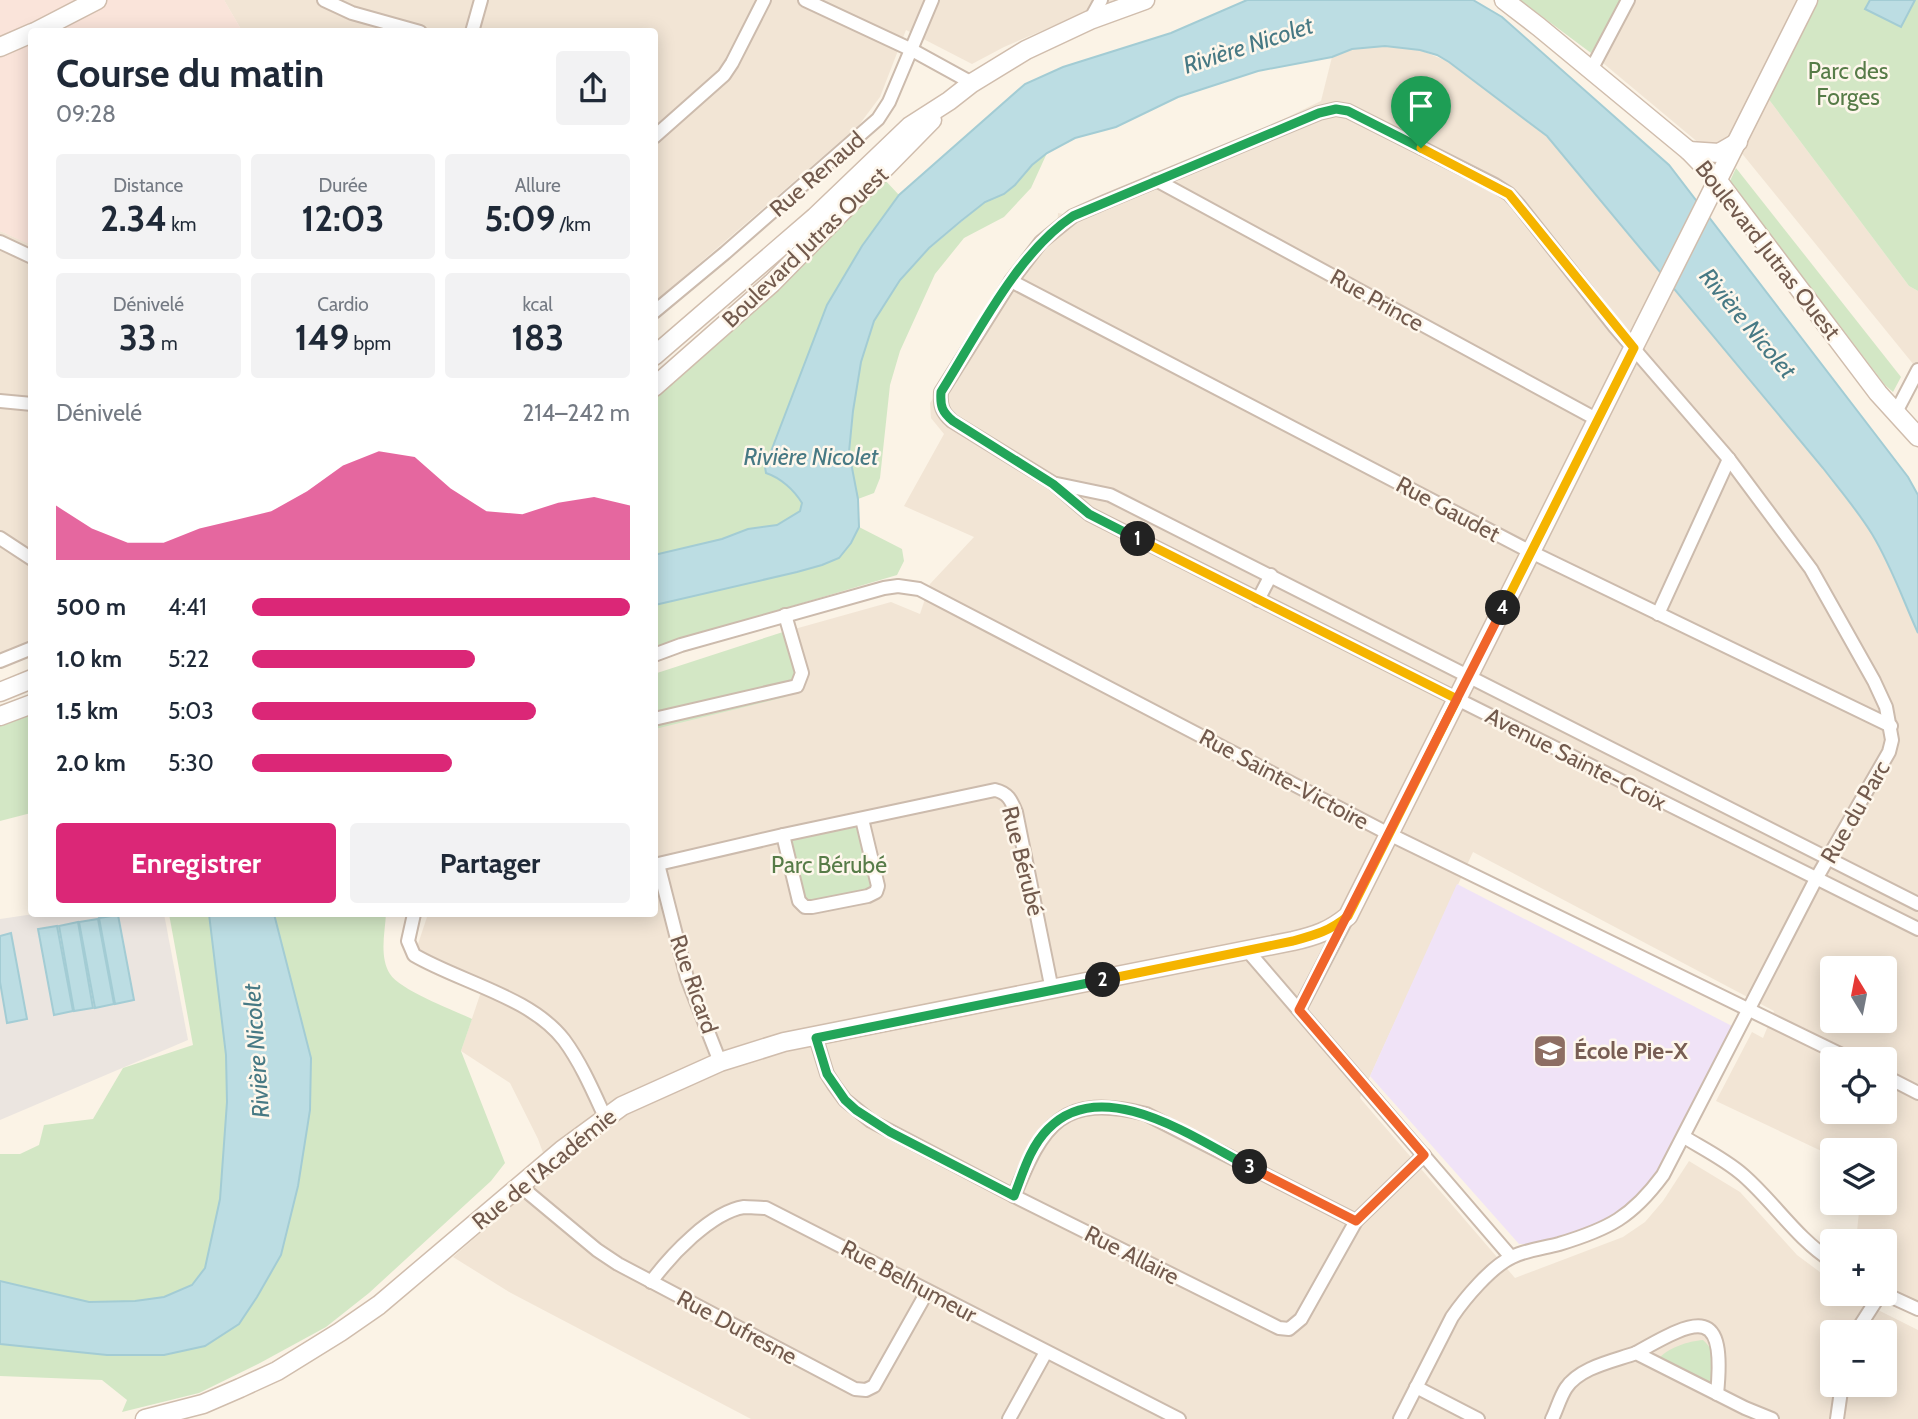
<!DOCTYPE html>
<html lang="fr">
<head>
<meta charset="utf-8">
<style>
  :root { --surface:#fff; --page:#f2f2f3; --text:#1f2937; --muted:#747a83; --accent:#db2777 }
  body { margin:0; font-family:Cabin,sans-serif; background:var(--page); color:var(--text); height:100vh; display:flex; flex-direction:column; font-size:26px; white-space:nowrap }
  * { box-sizing:border-box; margin:0 }
  p { font-size:23px; color:var(--muted) }
  .icon { flex:none; width:38px; height:38px; fill:none; stroke:currentColor; stroke-width:2; stroke-linecap:round; stroke-linejoin:round }
  .map { position:relative; flex:1; overflow:hidden }
  .panel { position:absolute; left:28px; top:28px; width:630px; height:889px; display:flex; flex-direction:column; background:var(--surface); border-radius:7px; box-shadow:0 4px 18px #0003 }
  .panel>* { flex:none }
  .needle { width:46px; rotate:350deg }
  .fabs { position:absolute; left:1820px; top:956px; display:grid; gap:14px }
  .fabs a { display:grid; place-items:center; width:77px; height:77px; border-radius:7px; background:var(--surface); box-shadow:0 4px 18px #0003; font-size:35px }
  .pin { position:absolute; display:grid; place-items:center; width:60px; height:60px; color:#fff; margin:-72px -30px; border-radius:50% 50% 50% 0; rotate:-45deg; box-shadow:0 0 7px #0007 }
  .pin .icon { rotate:45deg }
  .km { position:absolute; width:35px; height:35px; margin:-18px; border-radius:50%; background:#222; color:#fff; font-size:19px; line-height:35px; text-align:center }
  .round { display:grid; place-items:center; flex:none; width:74px; height:74px; border-radius:7px; background:var(--page) }
  .overview { display:flex; align-items:center; justify-content:space-between; height:119px; padding:0 28px }
  h1 { font-size:38px; font-weight:800; line-height:52px }
  .metrics { display:grid; grid-template-columns:repeat(3,1fr); gap:10px; height:119px; padding:7px 28px }
  .metrics div { display:grid; align-content:center; border-radius:7px; background:var(--page); text-align:center }
  .metrics b { font-size:35px; font-weight:800 }
  .metrics small { font-size:19px; font-weight:400 }
  .metrics p { font-size:19px }
  .chart { height:196px; padding:14px 28px }
  .chart p { display:flex; justify-content:space-between }
  .chart svg { width:100%; height:126px; margin-top:7px; fill:var(--accent); opacity:.7 }
  .cta { display:flex; gap:14px; margin-top:auto; padding:14px 28px }
  .cta a { flex:1; height:80px; border-radius:7px; background:var(--accent); color:#fff; font-size:28px; font-weight:800; line-height:80px; text-align:center }
  .cta a+a { background:var(--page); color:var(--text) }
  ul { padding:0 28px; list-style:none; font-size:23px }
  li { display:grid; grid-template-columns:112px 84px 1fr; align-items:center; height:52px }
  li i { height:18px; border-radius:9px; background:var(--accent) }
  .map>svg:first-child { display:block }
  .residential { fill:#f2e5d5; fill-rule:evenodd }
  .commercial { fill:#fae4da }
  .industrial { fill:#ebe5e0 }
  .education { fill:#f0e3f7 }
  .green { fill:#d3e7c5 }
  .water { fill:#bcdde3; stroke:#a3ccd4; stroke-width:2 }
  .lines { fill:none; stroke-linecap:round; stroke-linejoin:round }
  .street-casing { stroke:#ccbbad; stroke-width:16 }
  .secondary-casing { stroke:#d0bdad; stroke-width:21 }
  .street { stroke:#fff; stroke-width:12 }
  .secondary { stroke:#fff; stroke-width:18 }
  .split-1-casing { stroke:#fff; stroke-width:14 }
  .split-2-casing { stroke:#fff; stroke-width:14 }
  .split-3-casing { stroke:#fff; stroke-width:14 }
  .split-4-casing { stroke:#fff; stroke-width:14 }
  .split-5-casing { stroke:#fff; stroke-width:14 }
  .split-1 { stroke:#22a559; stroke-width:9 }
  .split-2 { stroke:#f5b400; stroke-width:9 }
  .split-3 { stroke:#22a559; stroke-width:9 }
  .split-4 { stroke:#f0652b; stroke-width:9 }
  .split-5 { stroke:#f5b400; stroke-width:9 }
  .labels { text-anchor:middle; dominant-baseline:central; stroke-width:5; stroke-linejoin:round; paint-order:stroke }
  .park-label { font-size:23px; fill:#577c48; stroke:#fef7ec }
  .street-label { font-size:23px; fill:#725a4d; stroke:#fef7ec }
  .education-label { font-size:23px; font-weight:bold; fill:#785e54; stroke:#fef7ec; text-anchor:start }
  .water-label { font-size:24px; font-style:italic; fill:#477984; stroke:#fef7ec }
</style>
</head>
<body>
<div class="map">
<svg width="1918" height="1419" viewBox="0 0 1918 1419">
  <rect width="100%" height="100%" fill="#fbf3e6"/>
  <!-- residential -->
  <g class="residential">
    <polygon points="224,0 1114,0 1004,47 972,64 906,30 880,97 859,125 655,302 654,32 341,32 338,28 335,32 242,31"/>
    <polygon points="1622,0 1812,0 1764,93 1909,286 1918,291 1918,370 1731,140 1721,145 1700,144 1591,53"/>
    <path d="M1385 46 1420 50 1449 62 1547 136 1823 468 1851 505 1872 533 1885 559 1918 633V1302L1885 1286V1241H1856L1860 1202H1885V1150H1832V1156L1716 1101 1752 1032 1763 1038 1774 1011 1473 852 1360 1098 1515 1278 1623 1237 1645 1222 1663 1201 1689 1161 1740 1192 1797 1255 1832 1281V1293H1849L1862 1302 1918 1330V1419H751L511 1293 453 1257 550 1172 538 1139 510 1083 461 1051 483 986 422 957 417 947 428 914H654L655 719 801 678 791 630 891 602 920 614 930 584 974 537 904 506 944 434 931 418 930 403 1011 281 1057 227 1058 213 1073 216 1156 180 1321 101 1332 57 1352 49ZM1832 968H1885V1020H1832ZM1832 1059H1885V1111H1832ZM1832 1332H1885V1384H1832Z"/>
    <polygon points="0,231 32,245 31,641 0,653"/>
  </g>
  <!-- commercial -->
  <polygon class="commercial" points="0,0 224,0 242,31 32,32 31,245 0,231"/>
  <!-- industrial -->
  <polygon class="industrial" points="34,914 164,914 188,1040 0,1120 0,919"/>
  <!-- education -->
  <polygon class="education" points="1457,884 1732,1026 1653,1182 1618,1218 1541,1244 1519,1244 1370,1076"/>
  <!-- green -->
  <g class="green">
    <polygon points="1520,0 1622,0 1591,53"/>
    <polygon points="1812,0 1918,0 1918,291 1909,286 1764,93"/>
    <polygon points="1047,153 1031,188 1004,217 964,238 935,274 900,351 890,385 880,478 874,493 858,499 849,452 853,411 861,362 874,321 900,280 929,249 985,202 1004,194 1015,185 1032,165"/>
    <polygon points="1736,168 1901,377 1893,392 1885,385 1730,181"/>
    <path d="M883 178 899 195 827 305 766 473C781 478 794 490 802 503L800 511 777 525 748 529 722 539 655 555V393Z"/>
    <polygon points="859,527 902,549 904,561 897,575 677,640 655,649 654,605 797,572 851,543"/>
    <polygon points="783,632 798,683 796,691 785,697 655,729 654,674"/>
    <polygon points="31,713 31,813 0,821 0,725"/>
    <polygon points="862,819 876,892 805,907 783,835"/>
    <polygon points="169,914 209,914 226,1055 227,1102 220,1199 205,1268 192,1285 164,1297 135,1301 89,1302 0,1281 0,1154 20,1154 39,1145 44,1125 93,1119 123,1068 193,1045"/>
    <path d="M274 914H386C385 932 379 957 390 974 400 990 453 1010 472 1019L461 1051 505 1163 491 1181 369 1293 326 1327 260 1363 199 1393 122 1412 127 1400 102 1380 0 1376V1344L107 1355H164L239 1324 257 1297 281 1255 298 1186 310 1110 311 1057Z"/>
    <path d="M1703 1340C1721 1357 1715 1368 1712 1391L1658 1360C1666 1348 1689 1341 1703 1340Z"/>
  </g>
  <!-- water -->
  <g class="water">
    <path d="M1247 0H1473L1502 17 1669 165 1908 477 1918 495V633C1903 600 1891 565 1872 534 1858 511 1839 489 1823 468L1547 136 1449 62 1437 55 1420 50 1385 46 1352 49 1332 57 1258 71 1178 97 1116 127 1075 138 1047 153 1032 165 1015 185 1004 194 985 202 961 221 929 248 900 280 874 321 861 362 853 411 849 452 858 499 859 527 851 543 839 558 822 565 797 572 655 605 654 555 722 539 748 529 777 525 800 511 802 503C794 490 781 478 766 473L765 467 827 305 862 246 899 195 1025 84 1063 67 1171 33Z"/>
    <polygon points="1870,0 1915,0 1901,27 1865,9"/>
    <polygon points="209,914 274,914 311,1058 310,1110 298,1186 281,1255 257,1297 239,1324 205,1346 164,1355 107,1355 0,1344 0,1281 89,1302 135,1301 164,1297 192,1285 205,1268 220,1199 227,1102 226,1055"/>
    <polygon points="118,915 134,1000 115,1004 99,918"/>
    <polygon points="98,919 114,1004 95,1008 79,922"/>
    <polygon points="78,922 93,1008 74,1011 59,926"/>
    <polygon points="57,926 73,1011 54,1015 38,929"/>
    <polygon points="11,933 27,1019 7,1023 0,982 0,936"/>
  </g>
  <g class="lines">
    <!-- street casing -->
    <g class="street-casing">
      <g id="street">
        <polyline points="324,0 352,13 420,32"/>
        <polyline points="805,0 912,50 972,83"/>
        <polyline points="1090,20 1101,0"/>
        <polyline points="472,32 481,0"/>
        <polyline points="1591,70 1628,0"/>
        <polyline points="654,137 724,75 732,63 764,0"/>
        <polyline points="1156,180 1598,420"/>
        <polyline points="0,242 32,257"/>
        <polyline points="1011,281 1531,552 1891,726"/>
        <polyline points="654,312 725,253 878,119 889,102 932,0"/>
        <polyline points="0,401 32,404"/>
        <polyline points="1895,414 1918,370"/>
        <polyline points="1057,484 1110,495 1918,904"/>
        <polyline points="0,538 32,559"/>
        <polyline points="1258,600 1271,575"/>
        <polyline points="1658,614 1729,459"/>
        <polyline points="654,655 681,645 884,588 898,586 919,589 1389,834 1850,1059"/>
        <polyline points="0,661 32,648"/>
        <polyline points="654,719 797,686 802,673 785,615"/>
        <polyline points="783,835 799,901 805,907 812,907 868,896 876,892 878,886 862,819"/>
        <polyline points="658,864 687,978 720,1062"/>
        <path d="M654 865 783 835 995 790C1008 793 1011 800 1016 812L1052 990"/>
        <path d="M414 914 408 941 414 955C460 982 531 997 564 1040 581 1063 593 1091 605 1117"/>
        <polyline points="1247,950 1511,1257"/>
        <polyline points="1299,1010 1346,920"/>
        <polyline points="816,1038 827,1074 834,1085 845,1100 871,1121 1014,1196 1279,1328 1289,1329 1301,1319 1356,1221 1424,1155"/>
        <polyline points="1885,1076 1918,1093"/>
        <path d="M1684 1137C1704 1149 1726 1160 1743 1175 1775 1203 1796 1238 1832 1261"/>
        <polyline points="519,1185 597,1250 618,1264 855,1389 866,1390 874,1386 927,1292"/>
        <path d="M1014 1196C1043 1124 1062 1093 1146 1114L1356 1221"/>
        <path d="M651 1282C670 1256 711 1212 744 1207 751 1207 759 1208 766 1208L1179 1419"/>
        <polyline points="1883,1293 1918,1309"/>
        <polyline points="1856,1332 1881,1293"/>
        <path d="M1636 1353C1699 1317 1726 1306 1717 1394"/>
        <polyline points="1416,1387 1478,1419"/>
        <polyline points="1009,1419 1046,1352"/>
        <path d="M1400 1419 1452 1317C1465 1298 1491 1267 1512 1257 1526 1250 1544 1248 1559 1244 1609 1229 1632 1217 1663 1175L1816 879 1889 752 1892 740 1886 707 1874 681 1811 569 1729 459 1615 327 1518 204 1509 194 1495 185 1348 111 1336 109 1319 113 1105 202 1073 216 1041 242 1011 281 941 392C940 406 942 412 952 421L1053 483 1089 514 1457 699 1918 929"/>
        <path d="M1552 1419C1557 1409 1560 1397 1566 1388 1580 1367 1614 1361 1636 1353L1745 1408 1772 1419"/>
        <polyline points="1837,1419 1842,1384"/>
      </g>
    </g>
    <!-- secondary casing -->
    <g class="secondary-casing">
      <g id="secondary">
        <polyline points="1504,0 1539,27 1689,151 1718,181 1878,393 1918,437"/>
        <polyline points="35,32 97,0"/>
        <polyline points="0,47 32,33"/>
        <polyline points="1689,151 1719,153 1738,142"/>
        <polyline points="654,356 815,217 910,126 949,101 972,83 1026,50 1090,20 1145,0"/>
        <polyline points="654,387 772,283 932,120"/>
        <polyline points="0,692 32,679"/>
        <polyline points="0,716 32,704"/>
        <path d="M145 1419 203 1404 240 1388 277 1371 340 1332 379 1305 562 1150 622 1106 720 1062 784 1042 1293 941C1315 936 1330 931 1348 916L1808 0"/>
      </g>
    </g>
    <!-- street -->
    <use href="#street" class="street"/>
    <!-- secondary -->
    <use href="#secondary" class="secondary"/>
  </g>
  <g class="lines">
    <!-- split-1 casing -->
    <g class="split-1-casing">
      <path id="split-1" d="M1138 539 1089 514 1053 484 953 421C942 412 940 406 941 392 977 335 1017 253 1073 216L1319 113 1336 109 1348 111 1421 148"/>
    </g>
    <!-- split-2 casing -->
    <g class="split-2-casing">
      <path id="split-2" d="M1103 980 1293 941C1315 935 1330 931 1348 916L1457 699 1138 539"/>
    </g>
    <!-- split-3 casing -->
    <g class="split-3-casing">
      <path id="split-3" d="M1103 980 816 1038 827 1074 845 1100 856 1110 890 1132 1014 1196C1023 1173 1030 1147 1048 1129 1103 1072 1197 1140 1250 1167"/>
    </g>
    <!-- split-4 casing -->
    <g class="split-4-casing">
      <polyline id="split-4" points="1250,1167 1356,1221 1424,1155 1299,1010 1503,608"/>
    </g>
    <!-- split-5 casing -->
    <g class="split-5-casing">
      <polyline id="split-5" points="1421,148 1509,194 1634,348 1503,608"/>
    </g>
    <!-- split-1 -->
    <use href="#split-1" class="split-1"/>
    <!-- split-2 -->
    <use href="#split-2" class="split-2"/>
    <!-- split-3 -->
    <use href="#split-3" class="split-3"/>
    <!-- split-4 -->
    <use href="#split-4" class="split-4"/>
    <!-- split-5 -->
    <use href="#split-5" class="split-5"/>
  </g>
  <!-- icons -->
  <defs>
    <g id="school-square" transform="scale(1.75)"><rect x="-9" y="-9" width="18" height="18" rx="4" fill="#8d6e63" stroke="#fef7ec"/><path d="M0-5L7-2L0 1L-7-2ZM-4 1L0 2.5L4 1V4Q0 6-4 4Z" fill="#fff"/></g>
  </defs>
  <g fill-rule="evenodd">
    <use href="#school-square" x="1550" y="1051"/>
  </g>
  <g class="labels">
    <!-- park labels -->
    <g class="park-label">
      <text x="1848" y="71">Parc des<tspan x="1848" dy="26">Forges</tspan></text>
      <text x="829" y="865">Parc Bérubé</text>
    </g>
    <!-- street labels -->
    <g class="street-label">
      <text transform="translate(817 174) rotate(-41)">Rue Renaud</text>
      <text transform="translate(805 247) rotate(-44)">Boulevard Jutras Ouest</text>
      <text transform="translate(1768 250) rotate(52)">Boulevard Jutras Ouest</text>
      <text transform="translate(1377 300) rotate(29)">Rue Prince</text>
      <text transform="translate(1448 509) rotate(28)">Rue Gaudet</text>
      <text transform="translate(1576 759) rotate(27)">Avenue Sainte-Croix</text>
      <text transform="translate(1284 779) rotate(28)">Rue Sainte-Victoire</text>
      <text transform="translate(1855 812) rotate(-60)">Rue du Parc</text>
      <text transform="translate(1023 861) rotate(76)">Rue Bérubé</text>
      <text transform="translate(694 984) rotate(71)">Rue Ricard</text>
      <text transform="translate(544 1169) rotate(-39)">Rue de l'Académie</text>
      <text transform="translate(1132 1255) rotate(27)">Rue Allaire</text>
      <text transform="translate(909 1281) rotate(28)">Rue Belhumeur</text>
      <text transform="translate(737 1327) rotate(28)">Rue Dufresne</text>
    </g>
    <!-- education labels -->
    <g class="education-label">
      <text x="1574" y="1051">École Pie-X</text>
    </g>
    <!-- water labels -->
    <g class="water-label">
      <text transform="translate(1248 45) rotate(-18)">Rivière Nicolet</text>
      <text transform="translate(1748 323) rotate(50)">Rivière Nicolet</text>
      <text x="811" y="456">Rivière Nicolet</text>
      <text transform="translate(256 1051) rotate(-94)">Rivière Nicolet</text>
    </g>
  </g>
</svg>
<div class="fabs">
<a><svg class="needle" viewBox="-14 -14 28 28"><path d="M0-13l5 13h-10z" fill="#e53935"/><path d="M0 13l5-13h-10z" fill="#747a83"/></svg></a>
<a><svg class="icon" aria-label="locate" viewBox="0 0 24 24"><circle cx="12" cy="12" r="6"/><path d="M12 2v4M12 18v4M2 12h4M18 12h4"/></svg></a>
<a><svg class="icon" aria-label="layers" viewBox="0 0 24 24"><path d="M12 4l9 5-9 5-9-5zM3 14l9 5 9-5"/></svg></a>
<a>+</a>
<a>−</a>
</div>
<div class="pin" style="left:1421px;top:148px;background:#1e9e55"><svg class="icon" aria-label="arrive" viewBox="0 0 24 24"><path d="M6 21V4h12l-3 4 3 4H6"/></svg></div>
<b class="km" style="left:1138px;top:539px">1</b>
<b class="km" style="left:1103px;top:980px">2</b>
<b class="km" style="left:1250px;top:1167px">3</b>
<b class="km" style="left:1503px;top:608px">4</b>
<section class="panel">
<div class="overview"><div><h1>Course du matin</h1><p>09:28</p></div><a class="round"><svg class="icon" aria-label="share" viewBox="0 0 24 24"><path d="M12 15V3M7 8l5-5 5 5M5 13v7h14v-7"/></svg></a></div>
<div class="metrics">
<div><p>Distance</p><b>2.34<small> km</small></b></div>
<div><p>Durée</p><b>12:03</b></div>
<div><p>Allure</p><b>5:09<small> /km</small></b></div>
</div>
<div class="metrics">
<div><p>Dénivelé</p><b>33<small> m</small></b></div>
<div><p>Cardio</p><b>149<small> bpm</small></b></div>
<div><p>kcal</p><b>183</b></div>
</div>
<div class="chart"><p><span>Dénivelé</span>214–242 m</p>
<svg viewBox="0 0 160 44" preserveAspectRatio="none"><path d="M0 44V25L10 33L20 38L30 38L40 33L50 30L60 27L70 20L80 11L90 6L100 8L110 19L120 27L130 28L140 24L150 22L160 25V44z"/></svg>
</div>
<ul>
<li><b>500 m</b>4:41<i style="width:100%"></i></li>
<li><b>1.0 km</b>5:22<i style="width:59%"></i></li>
<li><b>1.5 km</b>5:03<i style="width:75%"></i></li>
<li><b>2.0 km</b>5:30<i style="width:53%"></i></li>
</ul>
<div class="cta"><a>Enregistrer</a><a>Partager</a></div>
</section>
</div>
</body>
</html>
